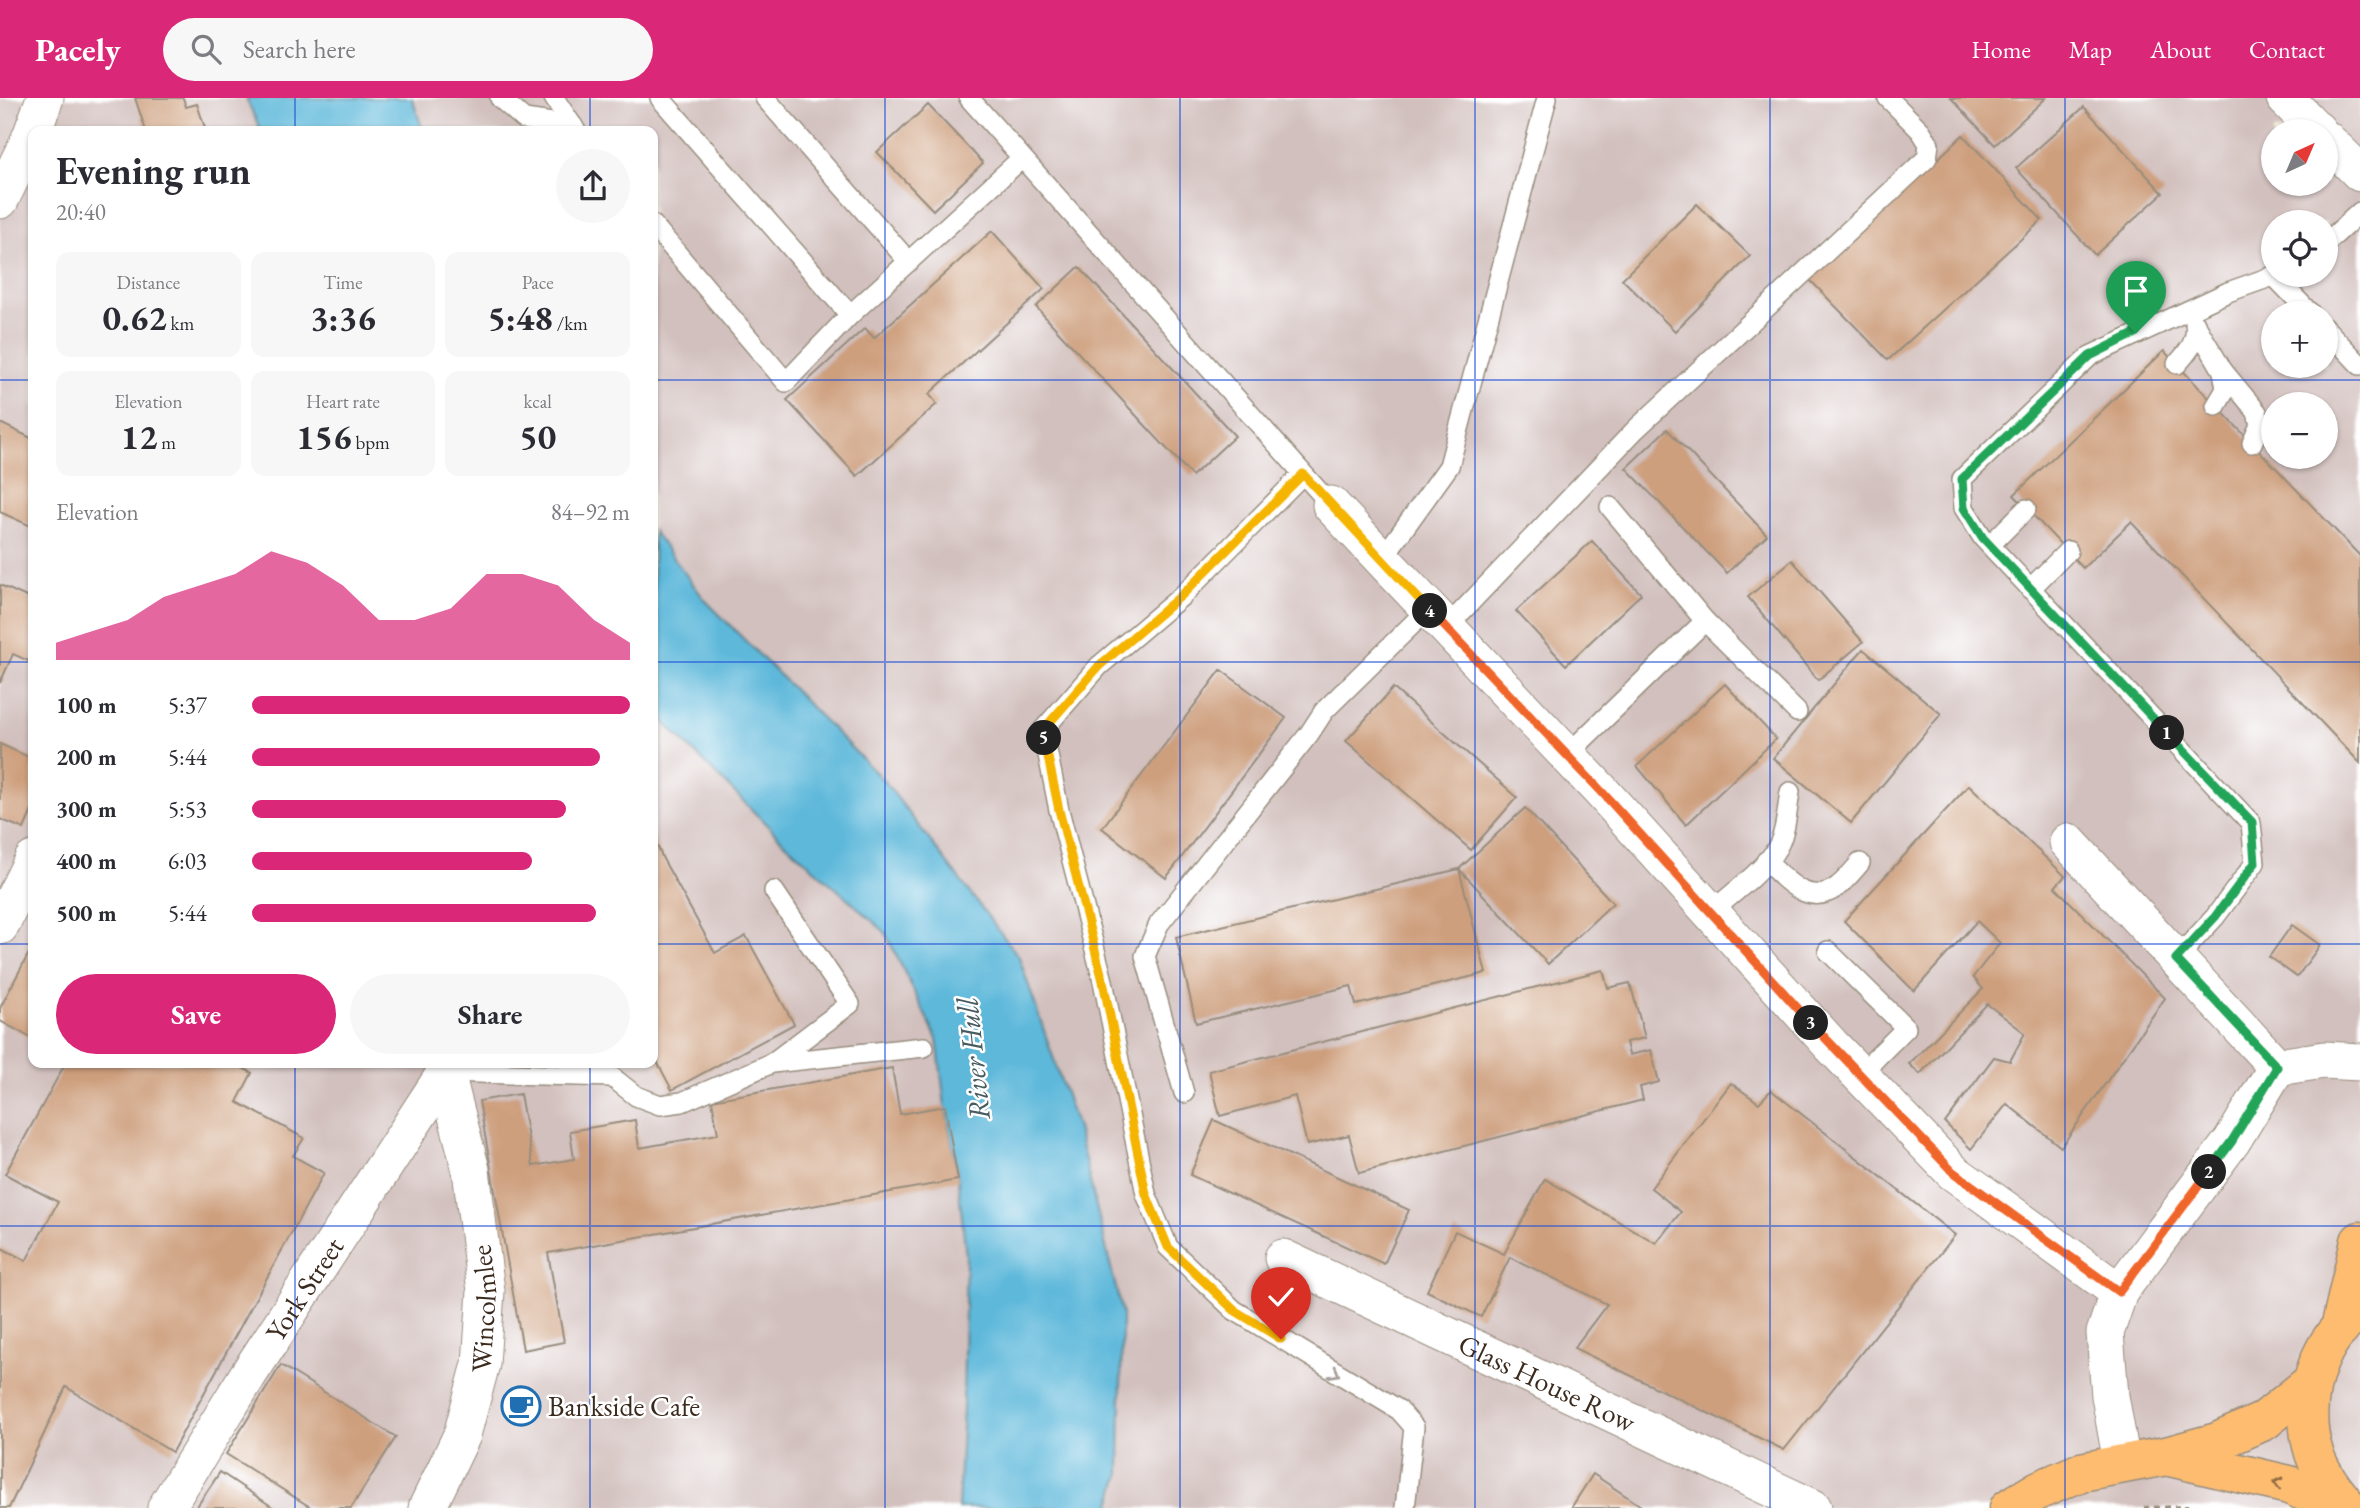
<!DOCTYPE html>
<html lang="en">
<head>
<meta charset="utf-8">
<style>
  :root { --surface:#fff; --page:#f7f7f7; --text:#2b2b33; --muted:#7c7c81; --accent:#db2777 }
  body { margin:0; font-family:"EB Garamond",serif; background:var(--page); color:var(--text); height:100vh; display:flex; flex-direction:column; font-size:26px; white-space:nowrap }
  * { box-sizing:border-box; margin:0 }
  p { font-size:23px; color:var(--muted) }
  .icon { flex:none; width:38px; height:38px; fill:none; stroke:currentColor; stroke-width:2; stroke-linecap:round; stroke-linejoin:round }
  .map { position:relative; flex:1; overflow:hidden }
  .panel { position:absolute; left:28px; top:28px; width:630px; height:942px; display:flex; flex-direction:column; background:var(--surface); border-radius:14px; box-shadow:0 2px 5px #0004 }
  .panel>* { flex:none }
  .needle { width:46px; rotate:44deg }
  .controls { position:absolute; left:2261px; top:21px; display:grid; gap:14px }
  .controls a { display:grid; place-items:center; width:77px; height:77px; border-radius:50%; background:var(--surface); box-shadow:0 2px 5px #0004; font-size:35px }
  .pin { position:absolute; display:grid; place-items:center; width:60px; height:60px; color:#fff; margin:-72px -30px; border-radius:50% 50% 50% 0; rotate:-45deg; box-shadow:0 0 7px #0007 }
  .pin .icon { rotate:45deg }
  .km { position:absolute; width:35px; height:35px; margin:-18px; border-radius:50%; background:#222; color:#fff; font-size:19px; line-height:35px; text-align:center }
  .round { display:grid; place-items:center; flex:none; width:74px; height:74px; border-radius:37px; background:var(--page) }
  .overview { display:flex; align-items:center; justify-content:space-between; height:119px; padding:0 28px }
  h1 { font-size:38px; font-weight:700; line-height:52px }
  .figures { display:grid; grid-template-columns:repeat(3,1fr); gap:10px; height:119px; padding:7px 28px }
  .figures div { display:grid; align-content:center; border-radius:14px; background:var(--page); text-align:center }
  .figures b { font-size:35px; font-weight:700 }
  .figures small { font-size:19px; font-weight:400 }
  .figures p { font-size:19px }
  .chart { height:196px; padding:14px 28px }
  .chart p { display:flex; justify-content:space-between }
  .chart svg { width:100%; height:126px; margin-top:7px; fill:var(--accent); opacity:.7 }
  .primary-button { display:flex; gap:14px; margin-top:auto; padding:14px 28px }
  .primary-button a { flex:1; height:80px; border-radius:42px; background:var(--accent); color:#fff; font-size:28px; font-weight:700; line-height:80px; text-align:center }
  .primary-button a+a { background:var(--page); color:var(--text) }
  ul { padding:0 28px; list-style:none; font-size:23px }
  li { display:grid; grid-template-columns:112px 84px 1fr; align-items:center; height:52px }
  li i { height:18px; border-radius:9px; background:var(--accent) }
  header { display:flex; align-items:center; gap:42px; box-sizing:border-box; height:98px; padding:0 35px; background:var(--accent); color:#fff }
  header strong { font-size:33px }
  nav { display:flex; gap:38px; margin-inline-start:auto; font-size:24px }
  .search { width:490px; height:63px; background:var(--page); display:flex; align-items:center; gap:18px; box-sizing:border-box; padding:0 24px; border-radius:38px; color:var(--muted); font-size:26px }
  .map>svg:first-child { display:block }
  .industrial { fill:#d1c0bd; fill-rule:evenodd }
  .water { fill:#5db8da; stroke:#4c717c; stroke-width:2 }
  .building { fill:#cd9f7d }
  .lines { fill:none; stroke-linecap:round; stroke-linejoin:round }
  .service-casing { stroke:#988d7e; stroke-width:22 }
  .minor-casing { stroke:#988d7e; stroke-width:39 }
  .primary-casing { stroke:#988d7e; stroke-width:41 }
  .trunk-casing { stroke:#988d7e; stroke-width:41 }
  .path { stroke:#988d7e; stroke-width:4.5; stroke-dasharray:5 5; stroke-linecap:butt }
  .service { stroke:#fff; stroke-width:19 }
  .minor { stroke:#fff; stroke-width:37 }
  .primary { stroke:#fdbc70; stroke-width:38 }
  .trunk { stroke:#fdbc70; stroke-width:38 }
  .oneway { stroke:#a79f9a }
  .oneway2 { stroke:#926c43 }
  .split-1-casing { stroke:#fff; stroke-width:14 }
  .split-2-casing { stroke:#fff; stroke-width:14 }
  .split-3-casing { stroke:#fff; stroke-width:14 }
  .split-4-casing { stroke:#fff; stroke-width:14 }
  .split-5-casing { stroke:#fff; stroke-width:14 }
  .split-6-casing { stroke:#fff; stroke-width:14 }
  .split-1 { stroke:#22a559; stroke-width:9 }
  .split-2 { stroke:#22a559; stroke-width:9 }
  .split-3 { stroke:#f0652b; stroke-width:9 }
  .split-4 { stroke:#f0652b; stroke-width:9 }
  .split-5 { stroke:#f5b400; stroke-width:9 }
  .split-6 { stroke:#f5b400; stroke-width:9 }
  .grid { fill:none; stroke:#1d4ed8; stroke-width:2; stroke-opacity:0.55 }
  .labels { text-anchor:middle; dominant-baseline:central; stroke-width:5; stroke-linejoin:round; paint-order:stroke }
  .street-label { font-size:28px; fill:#3b2a1e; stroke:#fff }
  .poi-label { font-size:28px; fill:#3b2a1e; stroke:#fff; text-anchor:start }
  .water-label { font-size:30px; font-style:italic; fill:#475c60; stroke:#fff }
</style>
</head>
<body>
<header>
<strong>Pacely</strong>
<div class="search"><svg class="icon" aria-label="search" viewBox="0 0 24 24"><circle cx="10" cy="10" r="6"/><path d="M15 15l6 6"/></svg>Search here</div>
<nav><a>Home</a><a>Map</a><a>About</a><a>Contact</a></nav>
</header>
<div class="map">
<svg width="2360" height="1410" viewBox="0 0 2360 1410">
  <rect width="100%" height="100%" fill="#fff"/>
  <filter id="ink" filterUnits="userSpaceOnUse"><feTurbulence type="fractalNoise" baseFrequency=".0143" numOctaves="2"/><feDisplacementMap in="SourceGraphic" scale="14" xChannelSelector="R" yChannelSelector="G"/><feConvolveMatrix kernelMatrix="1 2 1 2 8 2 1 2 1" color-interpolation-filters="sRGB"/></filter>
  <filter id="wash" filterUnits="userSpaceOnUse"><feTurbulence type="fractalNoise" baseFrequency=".00686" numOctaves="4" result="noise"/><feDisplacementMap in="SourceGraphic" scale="28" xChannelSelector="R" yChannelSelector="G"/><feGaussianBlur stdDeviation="1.57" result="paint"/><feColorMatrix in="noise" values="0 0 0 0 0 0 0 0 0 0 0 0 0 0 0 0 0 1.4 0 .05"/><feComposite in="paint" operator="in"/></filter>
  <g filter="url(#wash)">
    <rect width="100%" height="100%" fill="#f5f0de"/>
    <!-- industrial -->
    <g class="industrial">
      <polygon points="0,0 246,0 261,33 33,33 33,964 653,964 653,613 782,742 885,834 937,941 945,1008 958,1082 966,1158 963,1308 958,1410 0,1410"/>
      <path d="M412 0H2360V1410H1110L1120 1376 1122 1215 705 502 653 433V33H423ZM2273 33H2326V86H2273ZM2273 124H2326V177H2273ZM2273 215H2326V268H2273ZM2273 306H2326V359H2273Z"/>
    </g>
    <!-- water -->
    <g class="water">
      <polygon points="246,0 412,0 423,33 261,33"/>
      <polygon points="653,433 705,502 885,684 1019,859 1077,1030 1122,1215 1120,1376 1110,1410 958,1410 963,1308 966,1158 958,1082 945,1008 937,941 885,834 782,742 653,613"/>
    </g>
    <g id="blocks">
      <!-- building -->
      <g class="building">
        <polygon points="135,0 183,0 186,9 197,6 206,33 146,33"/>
        <polygon points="1951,0 2046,0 1995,47"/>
        <polygon points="928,7 983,65 933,112 877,54"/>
        <polygon points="2084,9 2163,95 2095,157 2016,70"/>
        <polygon points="1963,37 2042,122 1888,262 1810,182"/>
        <polygon points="1697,106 1750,158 1675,233 1622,181"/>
        <polygon points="992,133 1044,191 929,296 937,306 857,378 787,302 865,230 874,240"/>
        <polygon points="1079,169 1235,338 1192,378 1036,209"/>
        <polygon points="2164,253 2360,458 2360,665 2131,424 2083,470 2014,397"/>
        <polygon points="0,325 33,341 33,429 0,414"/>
        <polygon points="1667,331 1767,437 1727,475 1626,370"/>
        <polygon points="1592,443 1641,496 1566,567 1516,513"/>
        <polygon points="1792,462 1863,544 1818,582 1748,499"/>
        <polygon points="0,487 33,502 33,565 13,556 0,585"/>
        <polygon points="1863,551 1941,616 1851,725 1773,660"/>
        <polygon points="1221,572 1286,620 1166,780 1102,730"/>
        <polygon points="1725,586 1776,641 1686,727 1637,668"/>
        <polygon points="1393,590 1517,699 1471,752 1346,643"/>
        <polygon points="0,646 33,661 33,710 24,731 0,721"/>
        <polygon points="1969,687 2065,778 2055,789 2165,900 2061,1049 2007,1006 1971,1051 1945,1025 1994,959 2010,963 2025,935 1987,906 1920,976 1909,966 1983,891 1973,879 2000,845 1977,823 1914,893 1844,823"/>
        <polygon points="1525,710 1613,805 1548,866 1459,771 1486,875 1356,907 1351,888 1196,925 1176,839 1459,771"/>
        <polygon points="653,738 663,761 715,855 746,838 794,926 672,992 653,956"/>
        <polygon points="2292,827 2320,847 2297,879 2269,859"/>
        <polygon points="29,855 33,858 33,941 0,923 0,910"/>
        <polygon points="1603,872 1608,890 1630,885 1645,940 1626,944 1629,957 1651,952 1659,984 1640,989 1643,1002 1359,1075 1349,1037 1307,1047 1295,998 1220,1018 1209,973"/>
        <polygon points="66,964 232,964 252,975 237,1004 304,1040 293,1058 324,1075 172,1354 66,1289 9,1410 0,1410 0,1149 26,1163 58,1104 5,1076"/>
        <polygon points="892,970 900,1016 945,1008 958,1082 548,1155 564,1244 523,1252 479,1003 520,996 533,1068 574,1061 570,1033 635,1022 639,1050 718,1036 712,1002"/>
        <polygon points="1731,985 1759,1005 1771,992 1955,1137 1784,1352 1574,1250 1607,1206 1510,1159 1481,1219 1427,1193 1455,1133 1504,1156 1545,1081 1656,1145 1681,1114 1651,1090"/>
        <polygon points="1214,1022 1409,1112 1384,1166 1190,1077"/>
        <polygon points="281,1267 396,1339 351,1410 312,1410 226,1356"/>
        <polygon points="220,1374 274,1410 196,1410"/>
        <polygon points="1593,1376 1644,1410 1571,1410"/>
      </g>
    </g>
  </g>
  <g filter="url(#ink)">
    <use href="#blocks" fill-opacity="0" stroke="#988d7e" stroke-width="2"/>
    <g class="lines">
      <!-- service casing -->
      <g class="service-casing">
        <g id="service">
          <polyline points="500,0 524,21 573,28"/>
          <polyline points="554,0 576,33"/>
          <polyline points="660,0 850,217"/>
          <polyline points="765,0 909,164"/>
          <polyline points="969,0 1331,407"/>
          <polyline points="653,127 786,284 850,217 1022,60"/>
          <polyline points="2326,145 2360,114"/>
          <polyline points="2274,178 2310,215"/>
          <polyline points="2197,229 2223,273 2226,291 2216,308"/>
          <polyline points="2326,231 2360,267"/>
          <path d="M2177 266C2188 254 2198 243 2195 225"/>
          <polyline points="2223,273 2257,314 2260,327 2252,345"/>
          <polyline points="1303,376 1183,497 1099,568 1043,632 1059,712 1103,883 1146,1096 1168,1149 1234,1212 1399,1312 1414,1329 1405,1410"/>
          <polyline points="1610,409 1705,523 1797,614"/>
          <polyline points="1990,447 2026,411"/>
          <polyline points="1382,461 1449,368 1547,0"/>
          <polyline points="2030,491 2068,453"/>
          <polyline points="1446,530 1635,332 1927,60 1929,46 1921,33 1888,0"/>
          <polyline points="1566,658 1705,523"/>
          <path d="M1766 763C1785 781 1808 810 1837 789 1845 783 1853 773 1860 765"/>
          <path d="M1710 815C1729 798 1762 774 1775 753 1786 738 1787 712 1790 694"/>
          <polyline points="1828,853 1906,930 1859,977"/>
          <polyline points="2176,861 2215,819 2255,765 2251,725 1983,440 1964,410 1962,381 2090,258 2228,194 2276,177"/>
          <polyline points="772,965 850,906 774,793"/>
          <polyline points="446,974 612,979 636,998 660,1007 682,1004 772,965 924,949"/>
          <polyline points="1184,995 1145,858 1159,826 1309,636 1324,613 1428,511"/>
        </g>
      </g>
      <!-- minor casing -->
      <g class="minor-casing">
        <g id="minor">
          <polyline points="2285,0 2318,33"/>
          <polyline points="2326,41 2360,75"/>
          <polyline points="33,43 30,41 45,0"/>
          <polyline points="0,102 30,41"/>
          <polyline points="1331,407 1601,693 1831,947 1953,1074 2119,1194"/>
          <polyline points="2068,744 2277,969"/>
          <polyline points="0,828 33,762"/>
          <path id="s1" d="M1283 1160 1813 1410"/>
          <polyline points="2122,1365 2110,1298 2105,1235 2119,1194 2232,1043 2277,969 2324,962 2360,964"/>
          <path id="s2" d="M166 1410 248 1277 446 974"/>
          <path id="s3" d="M427 1410 462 1337 481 1266 486 1193 471 1072 443 964"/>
        </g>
      </g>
      <!-- primary casing -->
      <g class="primary-casing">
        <g id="primary">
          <polyline points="2170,1359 2289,1387 2342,1410"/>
          <polyline points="2009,1410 2039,1392 2081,1374 2166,1358 2217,1344 2264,1323 2312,1284"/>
        </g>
      </g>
      <!-- trunk casing -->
      <g class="trunk-casing">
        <g id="trunk">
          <polyline points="2340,1231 2360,1143"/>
          <path d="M2349 1410C2335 1394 2321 1376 2314 1355 2301 1314 2311 1264 2339 1231 2345 1224 2353 1219 2360 1213"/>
        </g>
      </g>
      <!-- path -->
      <polyline class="path" points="2144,1410 2203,1409"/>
      <!-- service -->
      <use href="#service" class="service"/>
      <!-- minor -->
      <use href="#minor" class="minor"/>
      <!-- primary -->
      <use href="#primary" class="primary"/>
      <!-- trunk -->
      <use href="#trunk" class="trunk"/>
    </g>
    <!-- one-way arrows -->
    <defs><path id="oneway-chevron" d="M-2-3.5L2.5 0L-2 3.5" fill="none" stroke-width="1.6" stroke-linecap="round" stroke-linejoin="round" transform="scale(1.75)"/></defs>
    <use class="oneway" href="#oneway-chevron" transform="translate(1335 1275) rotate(30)"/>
    <use class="oneway2" href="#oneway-chevron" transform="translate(2278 1385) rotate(-165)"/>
  </g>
  <g class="lines" filter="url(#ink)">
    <!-- split-1 casing -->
    <g class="split-1-casing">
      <polyline id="split-1" points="2136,235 2090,258 1962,381 1964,410 1983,440 2167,635"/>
    </g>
    <!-- split-2 casing -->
    <g class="split-2-casing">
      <polyline id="split-2" points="2167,635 2252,724 2255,765 2215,819 2176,861 2277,969 2232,1043 2209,1074"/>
    </g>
    <!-- split-3 casing -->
    <g class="split-3-casing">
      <polyline id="split-3" points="1811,925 1953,1074 2119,1194 2209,1074"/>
    </g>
    <!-- split-4 casing -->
    <g class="split-4-casing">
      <polyline id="split-4" points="1430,513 1601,693 1811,925"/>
    </g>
    <!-- split-5 casing -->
    <g class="split-5-casing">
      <polyline id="split-5" points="1044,640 1043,632 1099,568 1183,496 1303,376 1430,513"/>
    </g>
    <!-- split-6 casing -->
    <g class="split-6-casing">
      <polyline id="split-6" points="1044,640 1059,712 1103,883 1146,1096 1168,1149 1234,1212 1281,1241"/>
    </g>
    <!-- split-1 -->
    <use href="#split-1" class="split-1"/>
    <!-- split-2 -->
    <use href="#split-2" class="split-2"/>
    <!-- split-3 -->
    <use href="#split-3" class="split-3"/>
    <!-- split-4 -->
    <use href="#split-4" class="split-4"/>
    <!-- split-5 -->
    <use href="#split-5" class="split-5"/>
    <!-- split-6 -->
    <use href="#split-6" class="split-6"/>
  </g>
  <!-- grid -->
  <path class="grid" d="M295 0V33M590 0V33M885 0V1410M1180 0V1410M1475 0V1410M1770 0V1410M2065 0V1410M0 282H33M653 282H2360M0 564H33M653 564H2360M0 846H33M653 846H2360M295 964V1410M590 964V1410M0 1128H2360"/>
  <!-- icons -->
  <defs>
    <g id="cafe-ring" transform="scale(2.0125)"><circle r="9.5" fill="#fff" stroke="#1f6fb2" stroke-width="1.5"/><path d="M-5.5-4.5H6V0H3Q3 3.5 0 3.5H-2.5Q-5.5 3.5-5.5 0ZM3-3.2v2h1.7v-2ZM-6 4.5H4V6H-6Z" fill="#1f6fb2"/></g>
  </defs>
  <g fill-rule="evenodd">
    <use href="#cafe-ring" x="521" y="1308"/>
  </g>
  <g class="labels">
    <!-- street labels -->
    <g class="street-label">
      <text stroke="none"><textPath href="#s2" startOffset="259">York Street</textPath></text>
      <text stroke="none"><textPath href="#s3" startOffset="210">Wincolmlee</textPath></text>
      <text stroke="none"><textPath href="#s1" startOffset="292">Glass House Row</textPath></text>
    </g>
    <!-- poi labels -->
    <g class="poi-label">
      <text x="548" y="1308">Bankside Cafe</text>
    </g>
    <!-- water labels -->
    <g class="water-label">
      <text transform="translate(973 961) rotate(-96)">River Hull</text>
    </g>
  </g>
</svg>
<div class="controls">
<a><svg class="needle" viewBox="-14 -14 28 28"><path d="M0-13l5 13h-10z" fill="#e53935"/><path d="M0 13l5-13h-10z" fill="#7c7c81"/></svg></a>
<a><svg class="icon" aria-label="locate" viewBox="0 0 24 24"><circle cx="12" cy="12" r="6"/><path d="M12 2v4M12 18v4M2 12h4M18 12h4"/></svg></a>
<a>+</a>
<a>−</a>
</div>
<div class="pin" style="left:2136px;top:235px;background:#1e9e55"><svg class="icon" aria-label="arrive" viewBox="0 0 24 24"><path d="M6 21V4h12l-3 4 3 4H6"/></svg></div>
<div class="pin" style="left:1281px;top:1241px;background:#d93025"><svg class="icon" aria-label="check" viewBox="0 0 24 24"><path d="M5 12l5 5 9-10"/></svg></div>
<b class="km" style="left:2167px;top:635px">1</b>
<b class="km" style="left:2209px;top:1074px">2</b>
<b class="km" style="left:1811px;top:925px">3</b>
<b class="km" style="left:1430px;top:513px">4</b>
<b class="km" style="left:1044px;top:640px">5</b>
<section class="panel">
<div class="overview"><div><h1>Evening run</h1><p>20:40</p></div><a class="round"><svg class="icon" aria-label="share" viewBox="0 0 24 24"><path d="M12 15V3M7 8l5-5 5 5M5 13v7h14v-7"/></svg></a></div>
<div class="figures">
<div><p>Distance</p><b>0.62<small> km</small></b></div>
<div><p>Time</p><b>3:36</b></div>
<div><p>Pace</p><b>5:48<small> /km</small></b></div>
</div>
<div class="figures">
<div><p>Elevation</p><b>12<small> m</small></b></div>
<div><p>Heart rate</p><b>156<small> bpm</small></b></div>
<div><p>kcal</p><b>50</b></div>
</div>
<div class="chart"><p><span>Elevation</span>84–92 m</p>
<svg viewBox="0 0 160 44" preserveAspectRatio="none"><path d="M0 44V38L10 34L20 30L30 22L40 18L50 14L60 6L70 10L80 18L90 30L100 30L110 26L120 14L130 14L140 18L150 30L160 38V44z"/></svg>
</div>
<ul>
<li><b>100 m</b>5:37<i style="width:100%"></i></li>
<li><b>200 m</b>5:44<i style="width:92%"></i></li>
<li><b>300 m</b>5:53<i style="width:83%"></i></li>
<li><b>400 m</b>6:03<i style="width:74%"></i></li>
<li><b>500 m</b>5:44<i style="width:91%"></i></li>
</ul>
<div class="primary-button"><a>Save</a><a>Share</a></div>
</section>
</div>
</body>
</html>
